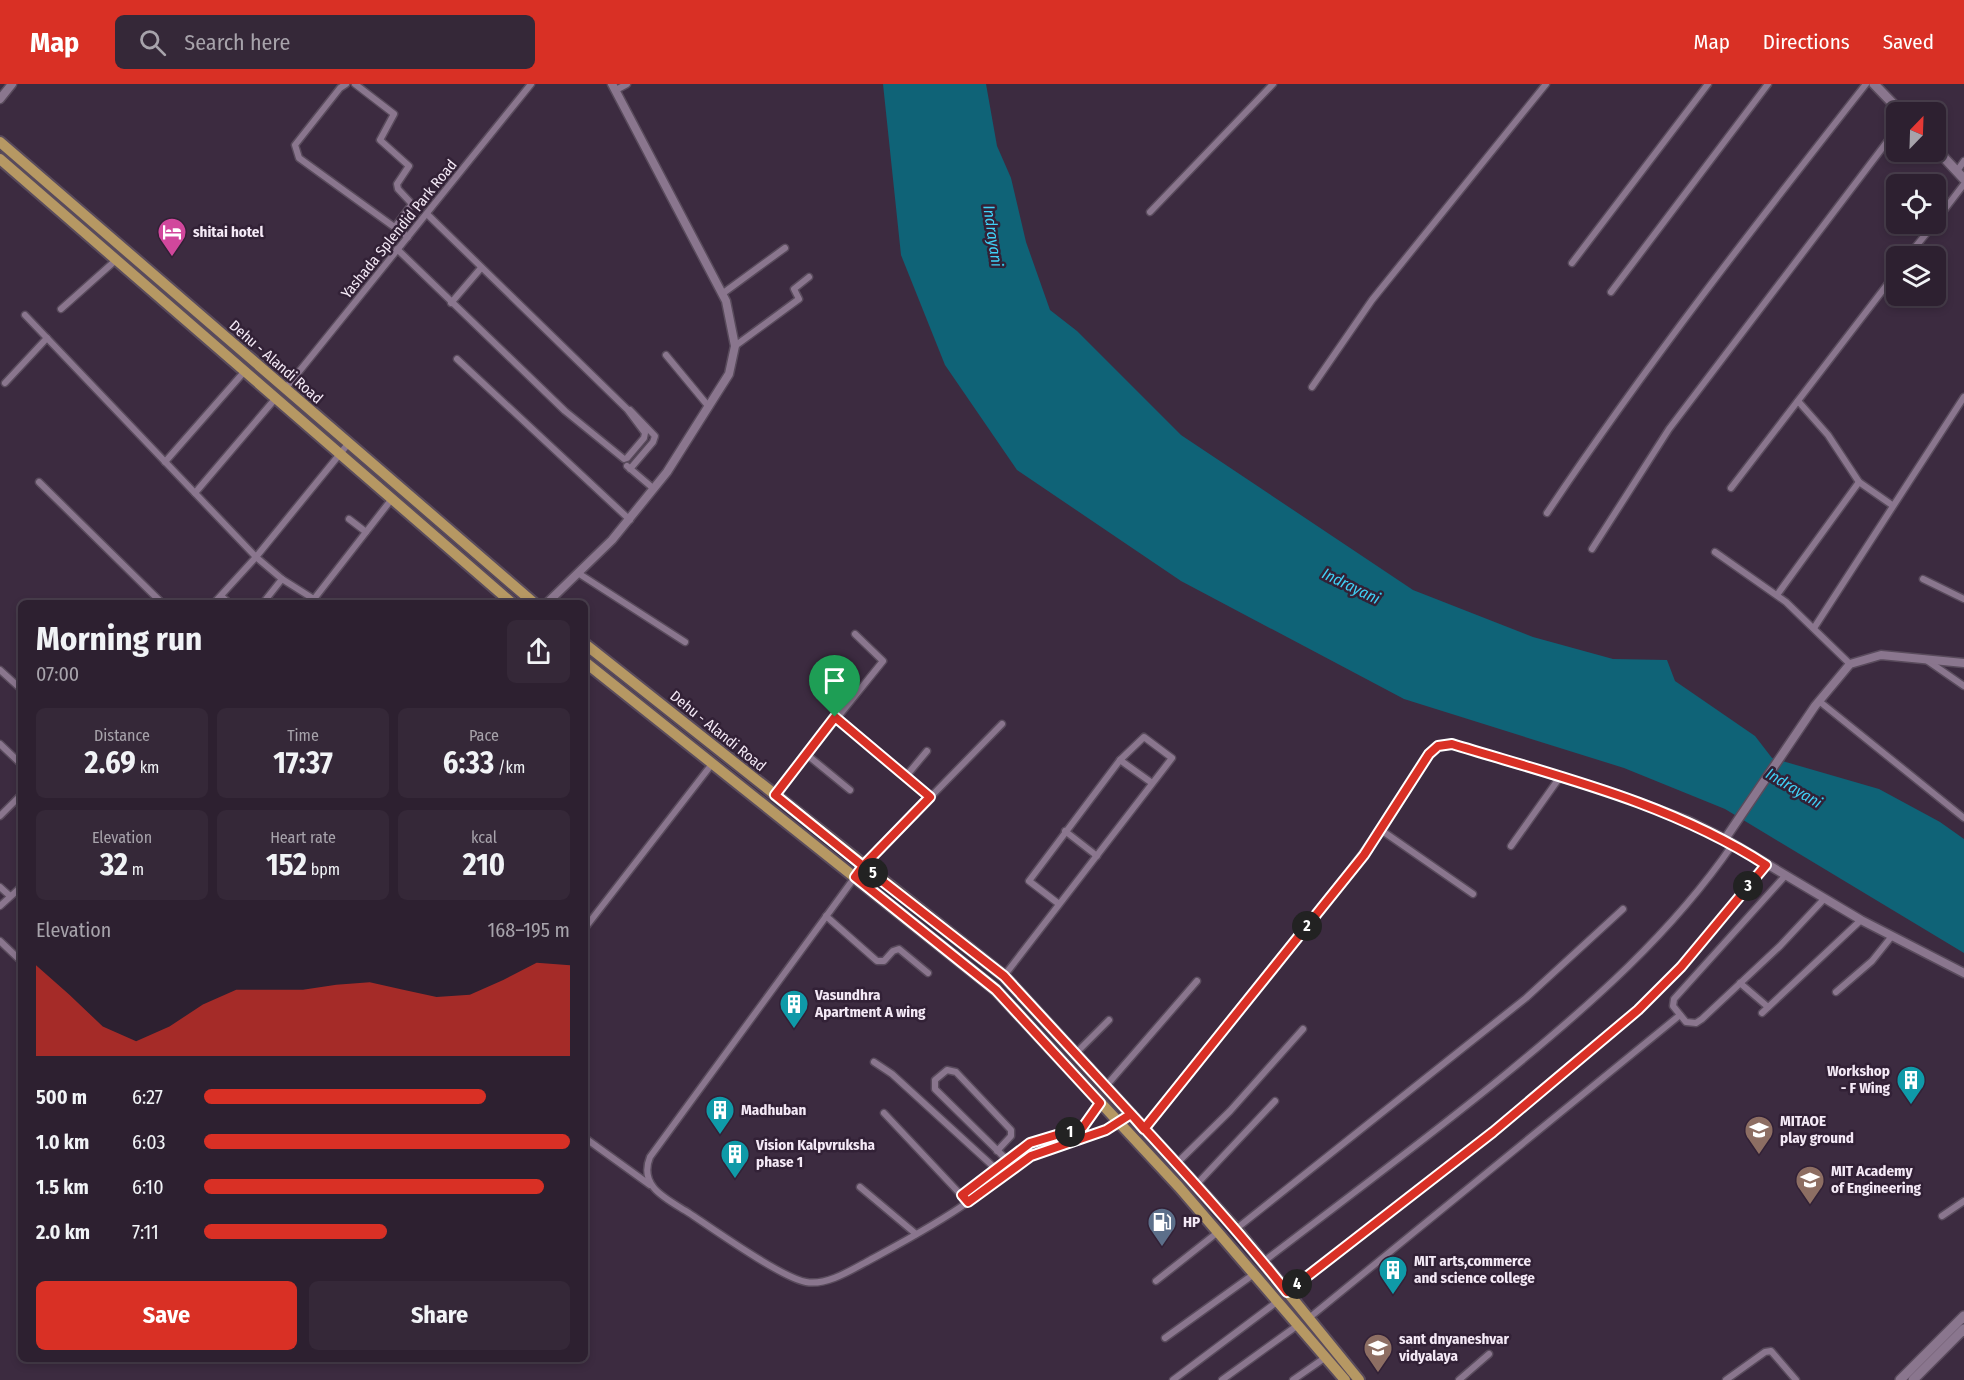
<!DOCTYPE html>
<html lang="en">
<head>
<meta charset="utf-8">
<style>
  :root { --surface:#2d2030; --page:#352838; --text:#f1f3f6; --muted:#a7a3ab; --line:#483e4c; --accent:#d93025 }
  body { margin:0; font-family:"Fira Sans Condensed",sans-serif; background:var(--page); color:var(--text); height:100vh; display:flex; flex-direction:column; font-size:22px; white-space:nowrap }
  * { box-sizing:border-box; margin:0 }
  p { font-size:20px; color:var(--muted) }
  .icon { flex:none; width:33px; height:33px; fill:none; stroke:currentColor; stroke-width:2; stroke-linecap:round; stroke-linejoin:round }
  .map { position:relative; flex:1; overflow:hidden }
  .sheet { position:absolute; left:18px; top:516px; width:570px; height:762px; display:flex; flex-direction:column; background:var(--surface); border-radius:9px; box-shadow:0 3px 9px #0003,0 0 0 2px var(--line) }
  .sheet>* { flex:none }
  .needle { width:39px; rotate:23deg }
  .buttons { position:absolute; left:1886px; top:18px; display:grid; gap:12px }
  .buttons a { display:grid; place-items:center; width:60px; height:60px; border-radius:9px; background:var(--surface); box-shadow:0 3px 9px #0003,0 0 0 2px var(--line); font-size:30px }
  .pin { position:absolute; display:grid; place-items:center; width:51px; height:51px; color:#fff; margin:-62px -26px; border-radius:50% 50% 50% 0; rotate:-45deg; box-shadow:0 0 6px #0007 }
  .pin .icon { rotate:45deg }
  .km { position:absolute; width:30px; height:30px; margin:-15px; border-radius:50%; background:#222; color:#fff; font-size:16px; line-height:30px; text-align:center }
  .round { display:grid; place-items:center; flex:none; width:63px; height:63px; border-radius:9px; background:var(--page) }
  .headline { display:flex; align-items:center; justify-content:space-between; height:102px; padding:0 18px }
  h1 { font-size:33px; font-weight:700; line-height:45px }
  .figures { display:grid; grid-template-columns:repeat(3,1fr); gap:9px; height:102px; padding:6px 18px }
  .figures div { display:grid; align-content:center; border-radius:9px; background:var(--page); text-align:center }
  .figures b { font-size:30px; font-weight:700 }
  .figures small { font-size:16px; font-weight:400 }
  .figures p { font-size:16px }
  .chart { height:168px; padding:12px 18px }
  .chart p { display:flex; justify-content:space-between }
  .chart svg { width:100%; height:108px; margin-top:6px; fill:var(--accent); opacity:.7 }
  .primary-button { display:flex; gap:12px; margin-top:auto; padding:12px 18px }
  .primary-button a { flex:1; height:69px; border-radius:9px; background:var(--accent); color:#fff; font-size:24px; font-weight:700; line-height:69px; text-align:center }
  .primary-button a+a { background:var(--page); color:var(--text) }
  ul { padding:0 18px; list-style:none; font-size:20px }
  li { display:grid; grid-template-columns:96px 72px 1fr; align-items:center; height:45px }
  li i { height:15px; border-radius:8px; background:var(--accent) }
  header { display:flex; align-items:center; gap:36px; box-sizing:border-box; height:84px; padding:0 30px; background:var(--accent); color:#fff }
  header strong { font-size:28px }
  nav { display:flex; gap:33px; margin-inline-start:auto; font-size:21px }
  .search { width:420px; height:54px; background:var(--page); display:flex; align-items:center; gap:15px; box-sizing:border-box; padding:0 21px; border-radius:9px; color:var(--muted); font-size:22px }
  .map>svg:first-child { display:block }
  .water { fill:#0f6377 }
  .lines { fill:none; stroke-linecap:round; stroke-linejoin:round }
  .minor-casing { stroke:#594b5c; stroke-width:9 }
  .tertiary-casing { stroke:#594b5c; stroke-width:11 }
  .secondary-casing { stroke:#594b5c; stroke-width:12 }
  .primary-casing { stroke:#594b5c; stroke-width:14 }
  .minor { stroke:#8a768e; stroke-width:6 }
  .tertiary { stroke:#8a768e; stroke-width:8 }
  .secondary { stroke:#8a768e; stroke-width:9 }
  .primary { stroke:#b69863; stroke-width:10 }
  .route-casing { stroke:#fff; stroke-width:12 }
  .route { stroke:#d93025; stroke-width:8 }
  .labels { text-anchor:middle; dominant-baseline:central; stroke-width:5; stroke-linejoin:round; paint-order:stroke }
  .street-label { font-size:15px; fill:#f4e9f6; stroke:#322136 }
  .poi-label { font-size:15px; font-weight:bold; fill:#f4e9f6; stroke:#322136; text-anchor:start }
  .water-label { font-size:16px; font-style:italic; fill:#40d1f6; stroke:#322136 }
</style>
</head>
<body>
<header>
<strong>Map</strong>
<div class="search"><svg class="icon" aria-label="search" viewBox="0 0 24 24"><circle cx="10" cy="10" r="6"/><path d="M15 15l6 6"/></svg>Search here</div>
<nav><a>Map</a><a>Directions</a><a>Saved</a></nav>
</header>
<div class="map">
<svg width="1964" height="1296" viewBox="0 0 1964 1296">
  <rect width="100%" height="100%" fill="#3c2b40"/>
  <!-- water -->
  <polygon class="water" points="883,0 986,0 997,62 1011,94 1026,158 1050,226 1077,247 1181,351 1413,506 1533,553 1613,575 1667,576 1675,597 1755,652 1772,674 1879,705 1940,738 1964,755 1964,869 1725,725 1624,684 1404,615 1181,497 1017,386 945,281 901,171"/>
  <g class="lines">
    <!-- minor casing -->
    <g class="minor-casing">
      <g id="minor">
        <polyline points="346,0 340,4 295,61 299,74 408,153"/>
        <polyline points="355,0 394,30 380,56 409,82 397,100 398,105 412,120 395,143"/>
        <polyline points="616,6 627,0"/>
        <polyline points="1957,87 1964,77"/>
        <polyline points="1150,128 1273,0"/>
        <polyline points="1935,138 1964,100"/>
        <polyline points="397,165 565,327 624,375 627,374 644,354 645,349 627,325 427,130"/>
        <polyline points="1908,172 1934,140"/>
        <polyline points="1572,179 1708,0"/>
        <polyline points="1611,208 1768,0"/>
        <polyline points="722,210 785,164"/>
        <polyline points="451,219 481,184"/>
        <polyline points="61,225 116,176"/>
        <polyline points="25,231 256,473 282,495 320,519"/>
        <polyline points="735,262 799,215 794,205 809,193"/>
        <polyline points="666,271 709,323"/>
        <polyline points="457,275 630,436"/>
        <polyline points="5,299 47,254"/>
        <polyline points="1312,303 1372,216 1546,0"/>
        <polyline points="285,305 531,0"/>
        <polyline points="1798,317 1828,351 1859,398"/>
        <polyline points="630,326 655,352 653,358 630,385"/>
        <polyline points="165,378 244,288"/>
        <polyline points="627,382 654,405"/>
        <polyline points="39,398 162,519"/>
        <polyline points="1731,404 1896,189"/>
        <polyline points="195,409 275,315"/>
        <path d="M1547 429C1646 281 1756 140 1866 0"/>
        <polyline points="349,435 366,448"/>
        <polyline points="1592,465 1669,345 1896,46"/>
        <polyline points="1715,468 1786,518 1850,580"/>
        <polyline points="578,489 685,558"/>
        <polyline points="1923,495 1964,515"/>
        <polyline points="1777,511 1859,398 1892,421"/>
        <polyline points="221,512 229,519"/>
        <polyline points="314,515 391,416"/>
        <polyline points="214,519 256,473 348,360"/>
        <polyline points="263,519 282,495"/>
        <polyline points="1814,544 1964,313"/>
        <polyline points="1925,575 1964,602"/>
        <polyline points="0,586 21,605"/>
        <polyline points="1819,617 1964,734"/>
        <polyline points="835,633 930,713"/>
        <path d="M1002 640 863 782 650 1073C638 1103 667 1115 689 1129 713 1145 782 1194 806 1198 827 1202 853 1185 870 1176 903 1158 937 1140 968 1118 989 1103 1009 1086 1031 1072 1062 1052 1099 1056 1131 1030"/>
        <polyline points="0,660 21,680"/>
        <polyline points="806,670 850,706"/>
        <polyline points="1120,676 1152,699"/>
        <polyline points="907,691 927,667"/>
        <polyline points="775,711 883,577 855,550"/>
        <polyline points="0,732 21,711"/>
        <polyline points="1381,746 1473,810"/>
        <polyline points="1065,747 1097,772"/>
        <polyline points="1511,762 1560,693"/>
        <polyline points="1785,792 1674,915 1673,922 1686,938 1696,939 1702,935 1780,862 1824,815"/>
        <polyline points="0,803 10,812"/>
        <polyline points="0,822 21,803"/>
        <polyline points="826,832 877,877 884,877 893,867 899,865 928,889"/>
        <polyline points="585,844 712,680"/>
        <polyline points="0,857 21,877"/>
        <polyline points="1004,892 1172,674 1144,653 1120,676 1029,797 1059,820"/>
        <polyline points="1740,899 1768,923"/>
        <polyline points="1836,908 1872,877 1892,852"/>
        <polyline points="1762,929 1861,836"/>
        <polyline points="1076,969 1109,936"/>
        <polyline points="874,978 892,990 996,1085"/>
        <polyline points="1106,1002 1197,897"/>
        <polyline points="884,1029 964,1114"/>
        <polyline points="585,1054 650,1101"/>
        <polyline points="997,1067 1011,1052 1011,1046 956,988 947,986 935,996 935,1005 1007,1076"/>
        <polyline points="1177,1079 1230,1027 1303,945"/>
        <polyline points="1196,1101 1275,1017"/>
        <polyline points="860,1103 916,1150"/>
        <polyline points="962,1111 1030,1059 1083,1043 1100,1019"/>
        <polyline points="1942,1132 1964,1117"/>
        <polyline points="1236,1145 1526,914 1623,825"/>
        <path d="M1263 1178C1345 1115 1428 1054 1507 989 1591 920 1671 850 1733 760"/>
        <polyline points="1156,1197 1218,1148"/>
        <polyline points="1287,1208 1493,1048 1638,926 1681,883 1766,781"/>
        <polyline points="1309,1234 1680,931"/>
        <polyline points="1165,1254 1254,1190"/>
        <polyline points="1173,1296 1278,1217"/>
        <polyline points="1222,1296 1298,1241"/>
        <polyline points="1293,1296 1326,1273"/>
        <polyline points="1459,1296 1489,1270"/>
        <polyline points="1726,1296 1765,1268 1771,1267 1796,1296"/>
      </g>
    </g>
    <!-- tertiary casing -->
    <g class="tertiary-casing">
      <g id="tertiary">
        <polyline points="0,15 12,0"/>
        <polyline points="547,519 612,456 667,388 729,290 735,262 726,217 612,0"/>
        <polyline points="1725,755 1815,622 1850,580 1881,571 1964,579"/>
        <polyline points="1144,1045 1349,789 1381,746 1429,670 1438,662 1452,660 1607,707 1689,737 1725,755 1861,836 1964,889"/>
      </g>
    </g>
    <!-- secondary casing -->
    <g class="secondary-casing">
      <g id="secondary">
        <polyline points="1874,0 1901,28"/>
        <polyline points="1935,64 1964,95"/>
        <polyline points="1900,1296 1964,1232"/>
        <polyline points="1913,1296 1964,1245"/>
      </g>
    </g>
    <!-- primary casing -->
    <g class="primary-casing">
      <g id="primary">
        <polyline points="0,58 534,519"/>
        <polyline points="0,75 512,519"/>
        <polyline points="585,560 1004,892 1236,1145 1359,1296"/>
        <polyline points="585,578 996,906 1179,1103 1345,1296"/>
      </g>
    </g>
    <!-- minor -->
    <use href="#minor" class="minor"/>
    <!-- tertiary -->
    <use href="#tertiary" class="tertiary"/>
    <!-- secondary -->
    <use href="#secondary" class="secondary"/>
    <!-- primary -->
    <use href="#primary" class="primary"/>
  </g>
  <g class="lines">
    <!-- route casing -->
    <g class="route-casing">
      <path id="route" d="M835 633 775 711 863 782 855 793 996 906 1100 1019 1083 1043 1030 1059 962 1111 968 1118 1031 1072 1106 1046 1131 1030 1144 1045 1364 771 1429 670 1438 662 1452 660C1560 693 1670 719 1766 781L1681 883 1638 926 1493 1048 1287 1208C1238 1146 1185 1088 1131 1030L1004 892 863 782 930 713 835 633"/>
    </g>
    <!-- route -->
    <use href="#route" class="route"/>
  </g>
  <!-- icons -->
  <defs>
    <g id="hotel-pin" transform="scale(1.5)"><path d="M0 17L-7.5 6A9.5 9.5 0 1 1 7.5 6Z" fill="#d1479c" stroke="#322136"/><path d="M-6-4.5h1.5V1H6V5H4.5V3h-9V5H-6ZM-4 0a1.8 1.8 0 1 1 3.6 0ZM.5 0V-2.5h3Q6-2.5 6 0Z" fill="#fff"/></g>
    <g id="building-pin" transform="scale(1.5)"><path d="M0 17L-7.5 6A9.5 9.5 0 1 1 7.5 6Z" fill="#0f9aa8" stroke="#322136"/><path d="M-4-6H4V6H1V3H-1V6H-4ZM-2.5-4.3h1.7v1.8h-1.7ZM.8-4.3h1.7v1.8H.8ZM-2.5-1h1.7V.8h-1.7ZM.8-1h1.7V.8H.8Z" fill="#fff"/></g>
    <g id="university-pin" transform="scale(1.5)"><path d="M0 17L-7.5 6A9.5 9.5 0 1 1 7.5 6Z" fill="#8d6e63" stroke="#322136"/><path d="M0-5L7-2L0 1L-7-2ZM-4 1L0 2.5L4 1V4Q0 6-4 4Z" fill="#fff"/></g>
    <g id="fuel-pin" transform="scale(1.5)"><path d="M0 17L-7.5 6A9.5 9.5 0 1 1 7.5 6Z" fill="#5c6f8a" stroke="#322136"/><path d="M-5.5-6h7V0h2V4h1.3V-2.5L3-4.5l.8-.8L6-3V5H2.5V1h-1V6h-7ZM-4.2-4.7v3.2H.2V-4.7Z" fill="#fff"/></g>
    <g id="school-pin" transform="scale(1.5)"><path d="M0 17L-7.5 6A9.5 9.5 0 1 1 7.5 6Z" fill="#8d6e63" stroke="#322136"/><path d="M0-5L7-2L0 1L-7-2ZM-4 1L0 2.5L4 1V4Q0 6-4 4Z" fill="#fff"/></g>
  </defs>
  <g fill-rule="evenodd">
    <use href="#hotel-pin" x="172" y="148"/>
    <use href="#building-pin" x="794" y="920"/>
    <use href="#building-pin" x="1911" y="996"/>
    <use href="#building-pin" x="720" y="1026"/>
    <use href="#university-pin" x="1759" y="1046"/>
    <use href="#building-pin" x="735" y="1070"/>
    <use href="#university-pin" x="1810" y="1096"/>
    <use href="#fuel-pin" x="1162" y="1138"/>
    <use href="#building-pin" x="1393" y="1186"/>
    <use href="#school-pin" x="1378" y="1264"/>
  </g>
  <g class="labels">
    <!-- street labels -->
    <g class="street-label">
      <text transform="translate(399 145) rotate(-51)">Yashada Splendid Park Road</text>
      <text transform="translate(276 278) rotate(41)">Dehu - Alandi Road</text>
      <text transform="translate(718 647) rotate(39)">Dehu - Alandi Road</text>
    </g>
    <!-- poi labels -->
    <g class="poi-label">
      <text x="193" y="148">shitai hotel</text>
      <text x="815" y="911">Vasundhra<tspan x="815" dy="17">Apartment A wing</tspan></text>
      <text x="1890" y="987" text-anchor="end">Workshop<tspan x="1890" dy="17">- F Wing</tspan></text>
      <text x="741" y="1026">Madhuban</text>
      <text x="1780" y="1037">MITAOE<tspan x="1780" dy="17">play ground</tspan></text>
      <text x="756" y="1061">Vision Kalpvruksha<tspan x="756" dy="17">phase 1</tspan></text>
      <text x="1831" y="1087">MIT Academy<tspan x="1831" dy="17">of Engineering</tspan></text>
      <text x="1183" y="1138">HP</text>
      <text x="1414" y="1177">MIT arts,commerce<tspan x="1414" dy="17">and science college</tspan></text>
      <text x="1399" y="1255">sant dnyaneshvar<tspan x="1399" dy="17">vidyalaya</tspan></text>
    </g>
    <!-- water labels -->
    <g class="water-label">
      <text transform="translate(993 152) rotate(82)">Indrayani</text>
      <text transform="translate(1351 502) rotate(26)">Indrayani</text>
      <text transform="translate(1794 704) rotate(31)">Indrayani</text>
    </g>
  </g>
</svg>
<div class="buttons">
<a><svg class="needle" viewBox="-14 -14 28 28"><path d="M0-13l5 13h-10z" fill="#e53935"/><path d="M0 13l5-13h-10z" fill="#a7a3ab"/></svg></a>
<a><svg class="icon" aria-label="locate" viewBox="0 0 24 24"><circle cx="12" cy="12" r="6"/><path d="M12 2v4M12 18v4M2 12h4M18 12h4"/></svg></a>
<a><svg class="icon" aria-label="layers" viewBox="0 0 24 24"><path d="M12 4l9 5-9 5-9-5zM3 14l9 5 9-5"/></svg></a>
</div>
<div class="pin" style="left:835px;top:633px;background:#1e9e55"><svg class="icon" aria-label="arrive" viewBox="0 0 24 24"><path d="M6 21V4h12l-3 4 3 4H6"/></svg></div>
<b class="km" style="left:1070px;top:1048px">1</b>
<b class="km" style="left:1307px;top:842px">2</b>
<b class="km" style="left:1748px;top:802px">3</b>
<b class="km" style="left:1297px;top:1200px">4</b>
<b class="km" style="left:873px;top:789px">5</b>
<section class="sheet">
<div class="headline"><div><h1>Morning run</h1><p>07:00</p></div><a class="round"><svg class="icon" aria-label="share" viewBox="0 0 24 24"><path d="M12 15V3M7 8l5-5 5 5M5 13v7h14v-7"/></svg></a></div>
<div class="figures">
<div><p>Distance</p><b>2.69<small> km</small></b></div>
<div><p>Time</p><b>17:37</b></div>
<div><p>Pace</p><b>6:33<small> /km</small></b></div>
</div>
<div class="figures">
<div><p>Elevation</p><b>32<small> m</small></b></div>
<div><p>Heart rate</p><b>152<small> bpm</small></b></div>
<div><p>kcal</p><b>210</b></div>
</div>
<div class="chart"><p><span>Elevation</span>168–195 m</p>
<svg viewBox="0 0 160 44" preserveAspectRatio="none"><path d="M0 44V7L10 19L20 32L30 38L40 32L50 23L60 17L70 17L80 17L90 15L100 14L110 17L120 20L130 19L140 13L150 6L160 7V44z"/></svg>
</div>
<ul>
<li><b>500 m</b>6:27<i style="width:77%"></i></li>
<li><b>1.0 km</b>6:03<i style="width:100%"></i></li>
<li><b>1.5 km</b>6:10<i style="width:93%"></i></li>
<li><b>2.0 km</b>7:11<i style="width:50%"></i></li>
</ul>
<div class="primary-button"><a>Save</a><a>Share</a></div>
</section>
</div>
</body>
</html>
